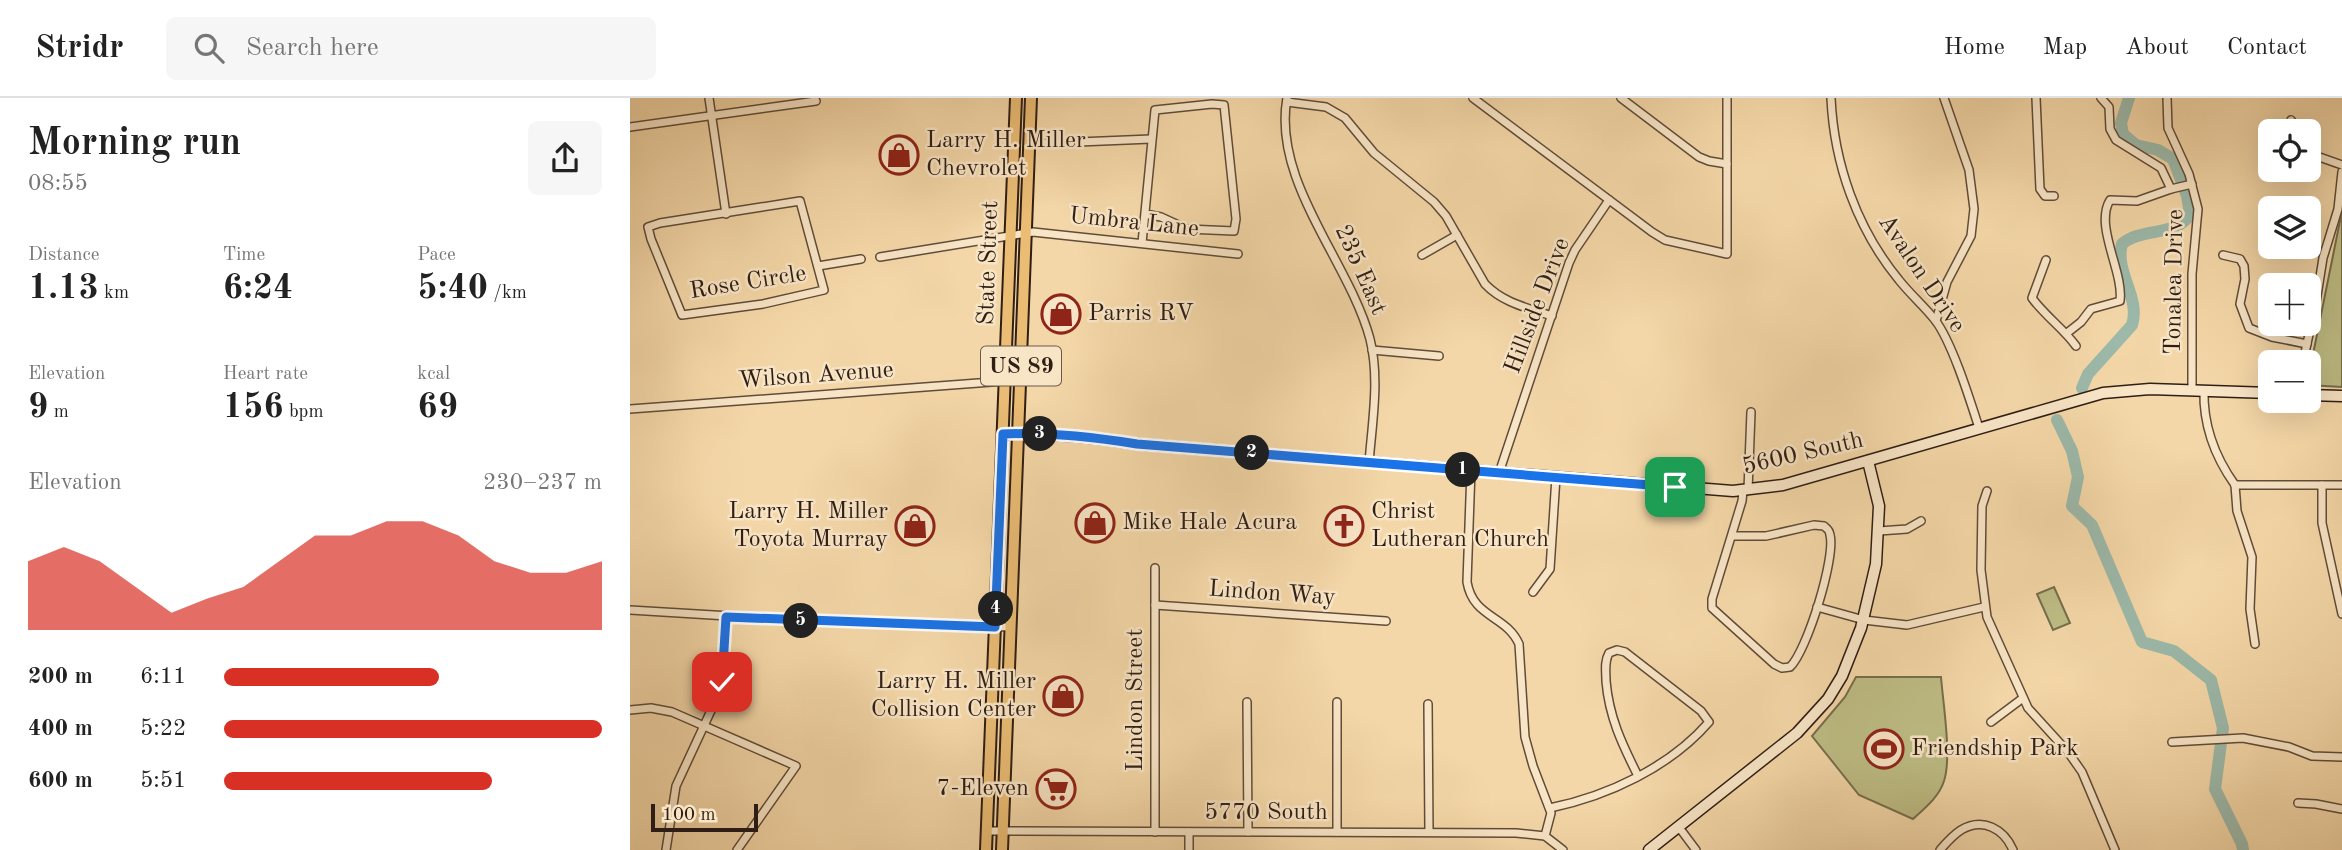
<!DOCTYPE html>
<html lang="en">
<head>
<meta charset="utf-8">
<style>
  :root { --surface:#fff; --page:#f6f6f6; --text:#222; --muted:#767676; --line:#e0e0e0; --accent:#d93025 }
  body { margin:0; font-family:"Old Standard TT",serif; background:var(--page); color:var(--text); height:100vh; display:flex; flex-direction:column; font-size:26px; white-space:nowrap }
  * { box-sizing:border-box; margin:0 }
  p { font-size:23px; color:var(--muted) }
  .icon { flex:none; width:38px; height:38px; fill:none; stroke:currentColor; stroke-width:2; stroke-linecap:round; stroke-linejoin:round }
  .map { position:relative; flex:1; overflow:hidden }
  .panel { display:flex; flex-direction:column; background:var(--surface); width:630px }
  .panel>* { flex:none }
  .controls { position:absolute; left:1628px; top:21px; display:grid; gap:14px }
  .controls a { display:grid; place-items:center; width:63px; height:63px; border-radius:10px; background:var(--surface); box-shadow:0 7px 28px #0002; font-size:35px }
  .scale { position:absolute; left:21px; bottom:18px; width:107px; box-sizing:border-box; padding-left:7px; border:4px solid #2f1e15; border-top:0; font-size:19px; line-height:24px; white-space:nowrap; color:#2f1e15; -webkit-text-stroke:5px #f8e5c6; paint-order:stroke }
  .pin { position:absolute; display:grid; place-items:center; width:60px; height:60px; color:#fff; margin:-30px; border-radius:14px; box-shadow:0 4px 10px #0006 }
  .km { position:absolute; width:35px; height:35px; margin:-18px; border-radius:50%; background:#222; color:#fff; font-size:19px; line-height:35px; text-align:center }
  .round { display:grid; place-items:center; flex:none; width:74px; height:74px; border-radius:10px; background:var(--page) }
  .overview { display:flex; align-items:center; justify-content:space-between; height:119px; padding:0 28px }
  h1 { font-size:38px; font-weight:700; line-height:52px }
  .metrics { display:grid; grid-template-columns:repeat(3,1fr); gap:10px; height:119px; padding:7px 28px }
  .metrics div { display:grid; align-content:center }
  .metrics b { font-size:35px; font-weight:700 }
  .metrics small { font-size:19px; font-weight:400 }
  .metrics p { font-size:19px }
  .chart { height:196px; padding:14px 28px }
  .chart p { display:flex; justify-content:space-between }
  .chart svg { width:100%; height:126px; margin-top:7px; fill:var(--accent); opacity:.7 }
  ul { padding:0 28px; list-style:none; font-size:23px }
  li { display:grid; grid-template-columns:112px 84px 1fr; align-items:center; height:52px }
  li i { height:18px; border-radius:9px; background:var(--accent) }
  header { display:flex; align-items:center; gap:42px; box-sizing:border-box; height:98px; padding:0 35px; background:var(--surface); border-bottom:2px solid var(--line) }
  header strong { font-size:33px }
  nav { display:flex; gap:38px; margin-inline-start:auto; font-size:24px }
  .search { width:490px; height:63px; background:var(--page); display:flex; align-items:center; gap:18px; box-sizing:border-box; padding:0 24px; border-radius:10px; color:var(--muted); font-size:26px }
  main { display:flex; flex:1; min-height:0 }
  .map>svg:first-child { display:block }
  .green { fill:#bebd85; stroke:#766e4d; stroke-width:2 }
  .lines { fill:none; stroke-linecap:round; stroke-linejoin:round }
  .river { stroke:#9cb9aa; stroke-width:12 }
  .street-casing { stroke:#604c3a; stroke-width:10 }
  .secondary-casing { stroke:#2f1e15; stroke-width:13 }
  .primary-casing { stroke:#2f1e15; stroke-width:14 }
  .street { stroke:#f8e5c6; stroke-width:7 }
  .secondary { stroke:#f8e5c6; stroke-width:10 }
  .primary { stroke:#eabc74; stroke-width:10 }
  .route-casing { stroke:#fff; stroke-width:14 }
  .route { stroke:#1a73e8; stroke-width:9 }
  .labels { text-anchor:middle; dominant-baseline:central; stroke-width:5; stroke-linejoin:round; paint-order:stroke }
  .shield { fill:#f8e5c6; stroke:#6b5a4a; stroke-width:2 }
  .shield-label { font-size:23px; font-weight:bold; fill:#2f1e15 }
  .poi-label { font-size:24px; fill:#2f1e15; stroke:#f8e5c6; text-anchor:start }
  .street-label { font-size:24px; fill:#2f1e15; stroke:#f8e5c6 }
</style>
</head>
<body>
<header>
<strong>Stridr</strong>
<div class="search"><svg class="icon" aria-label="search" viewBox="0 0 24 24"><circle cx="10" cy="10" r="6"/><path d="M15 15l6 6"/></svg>Search here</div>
<nav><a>Home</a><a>Map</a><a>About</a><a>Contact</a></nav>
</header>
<main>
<section class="panel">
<div class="overview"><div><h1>Morning run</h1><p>08:55</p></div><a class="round"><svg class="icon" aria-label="share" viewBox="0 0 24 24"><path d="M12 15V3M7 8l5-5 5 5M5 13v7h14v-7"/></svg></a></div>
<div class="metrics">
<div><p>Distance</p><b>1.13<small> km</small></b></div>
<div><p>Time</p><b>6:24</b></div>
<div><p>Pace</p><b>5:40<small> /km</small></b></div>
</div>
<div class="metrics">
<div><p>Elevation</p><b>9<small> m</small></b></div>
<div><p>Heart rate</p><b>156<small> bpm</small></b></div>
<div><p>kcal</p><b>69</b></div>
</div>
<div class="chart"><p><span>Elevation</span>230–237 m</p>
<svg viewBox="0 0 160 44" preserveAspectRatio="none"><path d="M0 44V20L10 15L20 20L30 29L40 38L50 33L60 29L70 20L80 11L90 11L100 6L110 6L120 11L130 20L140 24L150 24L160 20V44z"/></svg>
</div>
<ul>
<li><b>200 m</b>6:11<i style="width:57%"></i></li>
<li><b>400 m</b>5:22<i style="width:100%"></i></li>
<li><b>600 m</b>5:51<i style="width:71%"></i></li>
</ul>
</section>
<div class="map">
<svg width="1712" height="752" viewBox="0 0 1712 752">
  <rect width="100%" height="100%" fill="#f4d7a8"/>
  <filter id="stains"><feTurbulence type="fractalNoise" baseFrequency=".00286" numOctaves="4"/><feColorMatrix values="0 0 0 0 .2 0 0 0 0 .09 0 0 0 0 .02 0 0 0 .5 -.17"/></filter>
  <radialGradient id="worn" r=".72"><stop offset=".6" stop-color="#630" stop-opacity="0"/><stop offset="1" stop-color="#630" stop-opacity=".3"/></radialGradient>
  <!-- green -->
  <g class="green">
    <polygon points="1712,113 1712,289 1678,287 1678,281"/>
    <polygon points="1424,489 1440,525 1423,532 1407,496"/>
    <path d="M1226 579H1311C1313 605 1322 659 1314 683 1309 699 1295 710 1283 721L1229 697 1182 638 1215 599Z"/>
  </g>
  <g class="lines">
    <!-- river -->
    <g class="river">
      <path d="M1452 290 1458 276 1502 227C1511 200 1484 173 1492 146 1511 129 1547 139 1560 116L1557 98 1543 61 1528 52 1506 47 1493 36 1491 25 1499 0"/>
      <polyline points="1427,322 1442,353 1448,379 1442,408 1462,427 1512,544 1544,553 1581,582 1593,630 1585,691 1612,746 1613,752"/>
    </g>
    <!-- street casing -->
    <g class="street-casing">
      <g id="street">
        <polyline points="79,0 96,116"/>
        <path d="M657 0C642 84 719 163 740 241 750 281 742 325 739 365"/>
        <polyline points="843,0 1022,134 1035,142 1097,156 1097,0"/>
        <polyline points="991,0 1069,59 1079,63 1097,66"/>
        <path d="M1201 0C1204 66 1227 131 1269 182 1280 196 1294 208 1305 222 1322 244 1340 302 1349 330"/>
        <polyline points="1406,0 1410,91 1415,98 1424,98"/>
        <polyline points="1537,0 1538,30 1559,76 1568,111 1562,176 1562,292"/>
        <path d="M657 4 696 9 715 20 744 55 804 104 816 118 855 186C873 205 898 210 922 218"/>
        <polyline points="1661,22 1667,33"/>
        <polyline points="0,29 186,3"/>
        <polyline points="400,46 521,41"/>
        <polyline points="1678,55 1712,67"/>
        <polyline points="1541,91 1562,86"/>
        <polygon points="170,103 194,192 133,206 52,217 21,141 18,129 30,125"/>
        <polyline points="512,145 525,12 582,6 594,7 606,121 604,133 557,131 531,119 515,116"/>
        <polyline points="792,157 827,137"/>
        <polyline points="1593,157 1610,161 1614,168 1615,181 1610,206 1619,230 1642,239 1677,246"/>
        <polyline points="250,159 403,134 608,156"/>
        <path d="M1416 162 1402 200C1415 218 1433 230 1446 248"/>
        <polyline points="188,168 231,161"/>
        <polyline points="1306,223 1317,184 1341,138 1344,111 1339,72 1314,0"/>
        <path d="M1437 235 1451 224 1461 211 1490 203C1494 174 1464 128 1480 102L1507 103 1541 91 1531 70 1486 42 1480 31 1479 9 1471 0"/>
        <polyline points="742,252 809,258"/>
        <polyline points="1673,264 1686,204 1693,160 1708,111 1712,74"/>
        <path d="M1574 292C1573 327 1585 359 1605 387"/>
        <polyline points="0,311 375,283"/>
        <path d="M841 372 837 484C843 520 876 517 889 546L895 639 903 668 921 715 915 738 933 752"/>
        <polyline points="869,375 939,165 945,152 979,102"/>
        <polyline points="1605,387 1607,413 1622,459 1620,511 1625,546"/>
        <polyline points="1605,387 1712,387"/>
        <polyline points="1692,387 1692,425 1712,516"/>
        <polyline points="1118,392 1121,314"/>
        <polyline points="1357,393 1352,408 1351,472 1357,519 1398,610 1438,654 1452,674 1485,752"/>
        <polyline points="1249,433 1277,431 1291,423"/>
        <path d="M1102 438H1136L1184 427 1194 428C1198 432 1199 431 1200 437 1206 459 1177 553 1160 569L1152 570 1144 566 1082 510V501L1112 403 1113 393"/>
        <polyline points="525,470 525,734"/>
        <polyline points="903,494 920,471 926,379"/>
        <polyline points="525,507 756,523"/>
        <polyline points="1187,509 1234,522 1277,527 1354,509"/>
        <polyline points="0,512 198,524 381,529"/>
        <polyline points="617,604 618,734"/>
        <polyline points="798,606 799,734"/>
        <polyline points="0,612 21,610 42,614 166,668 107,752"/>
        <polyline points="1361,624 1393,600"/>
        <polyline points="1542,644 1613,640 1659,649 1682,658 1712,659"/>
        <polyline points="1668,705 1686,706 1712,711"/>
        <path d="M920 710C978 698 1040 669 1079 624L1071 613 995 554 987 552 979 555C974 564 976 573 976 583 979 619 992 646 1008 678"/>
        <polyline points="1048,728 1066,752"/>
        <polyline points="357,733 886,735 915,738"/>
        <polyline points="707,734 707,604"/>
        <polyline points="36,752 46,688 91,591 97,519"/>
        <polyline points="559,752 559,734"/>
        <path d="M1310 752C1316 745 1323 737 1331 732 1353 719 1374 731 1383 752"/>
      </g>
    </g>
    <!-- secondary casing -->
    <g class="secondary-casing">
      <g id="secondary">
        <polyline points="1678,297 1712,298"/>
        <path d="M373 336C418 335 463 339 507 346L1103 393 1153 387 1473 295 1520 291 1640 295"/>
        <polyline points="1019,752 1167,635 1198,601 1212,578 1231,530 1246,466 1249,408 1238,363"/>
      </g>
    </g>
    <!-- primary casing -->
    <g class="primary-casing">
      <g id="primary">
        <polyline points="356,752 386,0"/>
        <polyline points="372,752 401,0"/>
      </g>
    </g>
    <!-- street -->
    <use href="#street" class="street"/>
    <!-- secondary -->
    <use href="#secondary" class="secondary"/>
    <!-- primary -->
    <use href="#primary" class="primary"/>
  </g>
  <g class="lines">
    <!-- route casing -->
    <g class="route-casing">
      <path id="route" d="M92 584 96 519 365 529 373 336C418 334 463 339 507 346L1045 389"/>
    </g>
    <!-- route -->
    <use href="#route" class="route"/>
  </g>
  <!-- icons -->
  <defs>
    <g id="shop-ring" transform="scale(2.0125)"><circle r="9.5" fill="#f8e5c6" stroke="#8f2418" stroke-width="1.5"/><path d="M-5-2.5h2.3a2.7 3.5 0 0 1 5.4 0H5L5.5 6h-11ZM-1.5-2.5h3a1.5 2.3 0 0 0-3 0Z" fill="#8f2418"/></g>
    <g id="church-ring" transform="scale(2.0125)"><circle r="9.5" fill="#f8e5c6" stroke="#8f2418" stroke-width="1.5"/><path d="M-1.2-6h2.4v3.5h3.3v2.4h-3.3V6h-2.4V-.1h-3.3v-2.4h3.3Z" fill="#8f2418"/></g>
    <g id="stadium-ring" transform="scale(2.0125)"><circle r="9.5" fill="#f8e5c6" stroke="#8f2418" stroke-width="1.5"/><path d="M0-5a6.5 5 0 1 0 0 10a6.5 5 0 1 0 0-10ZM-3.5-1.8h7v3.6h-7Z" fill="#8f2418"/></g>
    <g id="supermarket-ring" transform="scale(2.0125)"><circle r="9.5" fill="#f8e5c6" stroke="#8f2418" stroke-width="1.5"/><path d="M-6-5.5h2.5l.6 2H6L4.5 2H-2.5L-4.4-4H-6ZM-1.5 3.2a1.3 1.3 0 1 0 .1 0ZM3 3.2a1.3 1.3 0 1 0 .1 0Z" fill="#8f2418"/></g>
  </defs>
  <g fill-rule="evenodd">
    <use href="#shop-ring" x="269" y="57"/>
    <use href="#shop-ring" x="431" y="216"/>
    <use href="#shop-ring" x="465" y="425"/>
    <use href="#shop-ring" x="285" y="428"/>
    <use href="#church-ring" x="714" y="428"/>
    <use href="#shop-ring" x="433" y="598"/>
    <use href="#stadium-ring" x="1254" y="651"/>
    <use href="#supermarket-ring" x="426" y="691"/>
  </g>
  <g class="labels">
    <!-- shield labels -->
    <rect class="shield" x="351" y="248.5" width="80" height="39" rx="5"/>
    <g class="shield-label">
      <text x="391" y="268">US 89</text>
    </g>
    <!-- poi labels -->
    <g class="poi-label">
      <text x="296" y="43">Larry H. Miller<tspan x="296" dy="28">Chevrolet</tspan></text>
      <text x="458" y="216">Parris RV</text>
      <text x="258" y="414" text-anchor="end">Larry H. Miller<tspan x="258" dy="28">Toyota Murray</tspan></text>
      <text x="741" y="414">Christ<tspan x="741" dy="28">Lutheran Church</tspan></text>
      <text x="492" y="425">Mike Hale Acura</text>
      <text x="406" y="584" text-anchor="end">Larry H. Miller<tspan x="406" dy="28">Collision Center</tspan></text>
      <text x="1281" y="651">Friendship Park</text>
      <text x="399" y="691" text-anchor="end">7-Eleven</text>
    </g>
    <!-- street labels -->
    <g class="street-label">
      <text transform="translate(504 125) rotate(6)">Umbra Lane</text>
      <text transform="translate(359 165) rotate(-88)">State Street</text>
      <text transform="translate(730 172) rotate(66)">235 East</text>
      <text transform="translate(1291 176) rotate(56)">Avalon Drive</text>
      <text transform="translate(1545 184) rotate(-89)">Tonalea Drive</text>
      <text transform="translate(118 185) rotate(-9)">Rose Circle</text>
      <text transform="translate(908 208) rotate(-69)">Hillside Drive</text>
      <text transform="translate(186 278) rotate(-4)">Wilson Avenue</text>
      <text transform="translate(1173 356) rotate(-13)">5600 South</text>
      <text transform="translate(642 496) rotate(4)">Lindon Way</text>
      <text transform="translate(506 602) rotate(-90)">Lindon Street</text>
      <text x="636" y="715">5770 South</text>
    </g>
  </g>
  <rect width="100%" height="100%" filter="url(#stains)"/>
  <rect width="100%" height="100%" fill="url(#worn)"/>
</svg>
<div class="controls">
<a><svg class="icon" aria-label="locate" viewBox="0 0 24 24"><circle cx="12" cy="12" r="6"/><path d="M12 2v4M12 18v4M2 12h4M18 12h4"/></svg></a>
<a><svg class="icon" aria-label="layers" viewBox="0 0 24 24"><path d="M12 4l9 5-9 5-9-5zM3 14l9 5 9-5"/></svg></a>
<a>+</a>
<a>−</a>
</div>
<div class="scale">100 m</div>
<div class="pin" style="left:1045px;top:389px;background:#1e9e55"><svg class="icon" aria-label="arrive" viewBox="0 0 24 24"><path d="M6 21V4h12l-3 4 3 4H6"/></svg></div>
<div class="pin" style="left:92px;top:584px;background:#d93025"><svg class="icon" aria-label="check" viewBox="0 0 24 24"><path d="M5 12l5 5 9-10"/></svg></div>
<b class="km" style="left:833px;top:372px">1</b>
<b class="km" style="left:622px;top:355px">2</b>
<b class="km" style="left:410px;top:336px">3</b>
<b class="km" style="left:366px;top:511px">4</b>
<b class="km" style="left:171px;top:523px">5</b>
</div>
</main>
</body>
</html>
